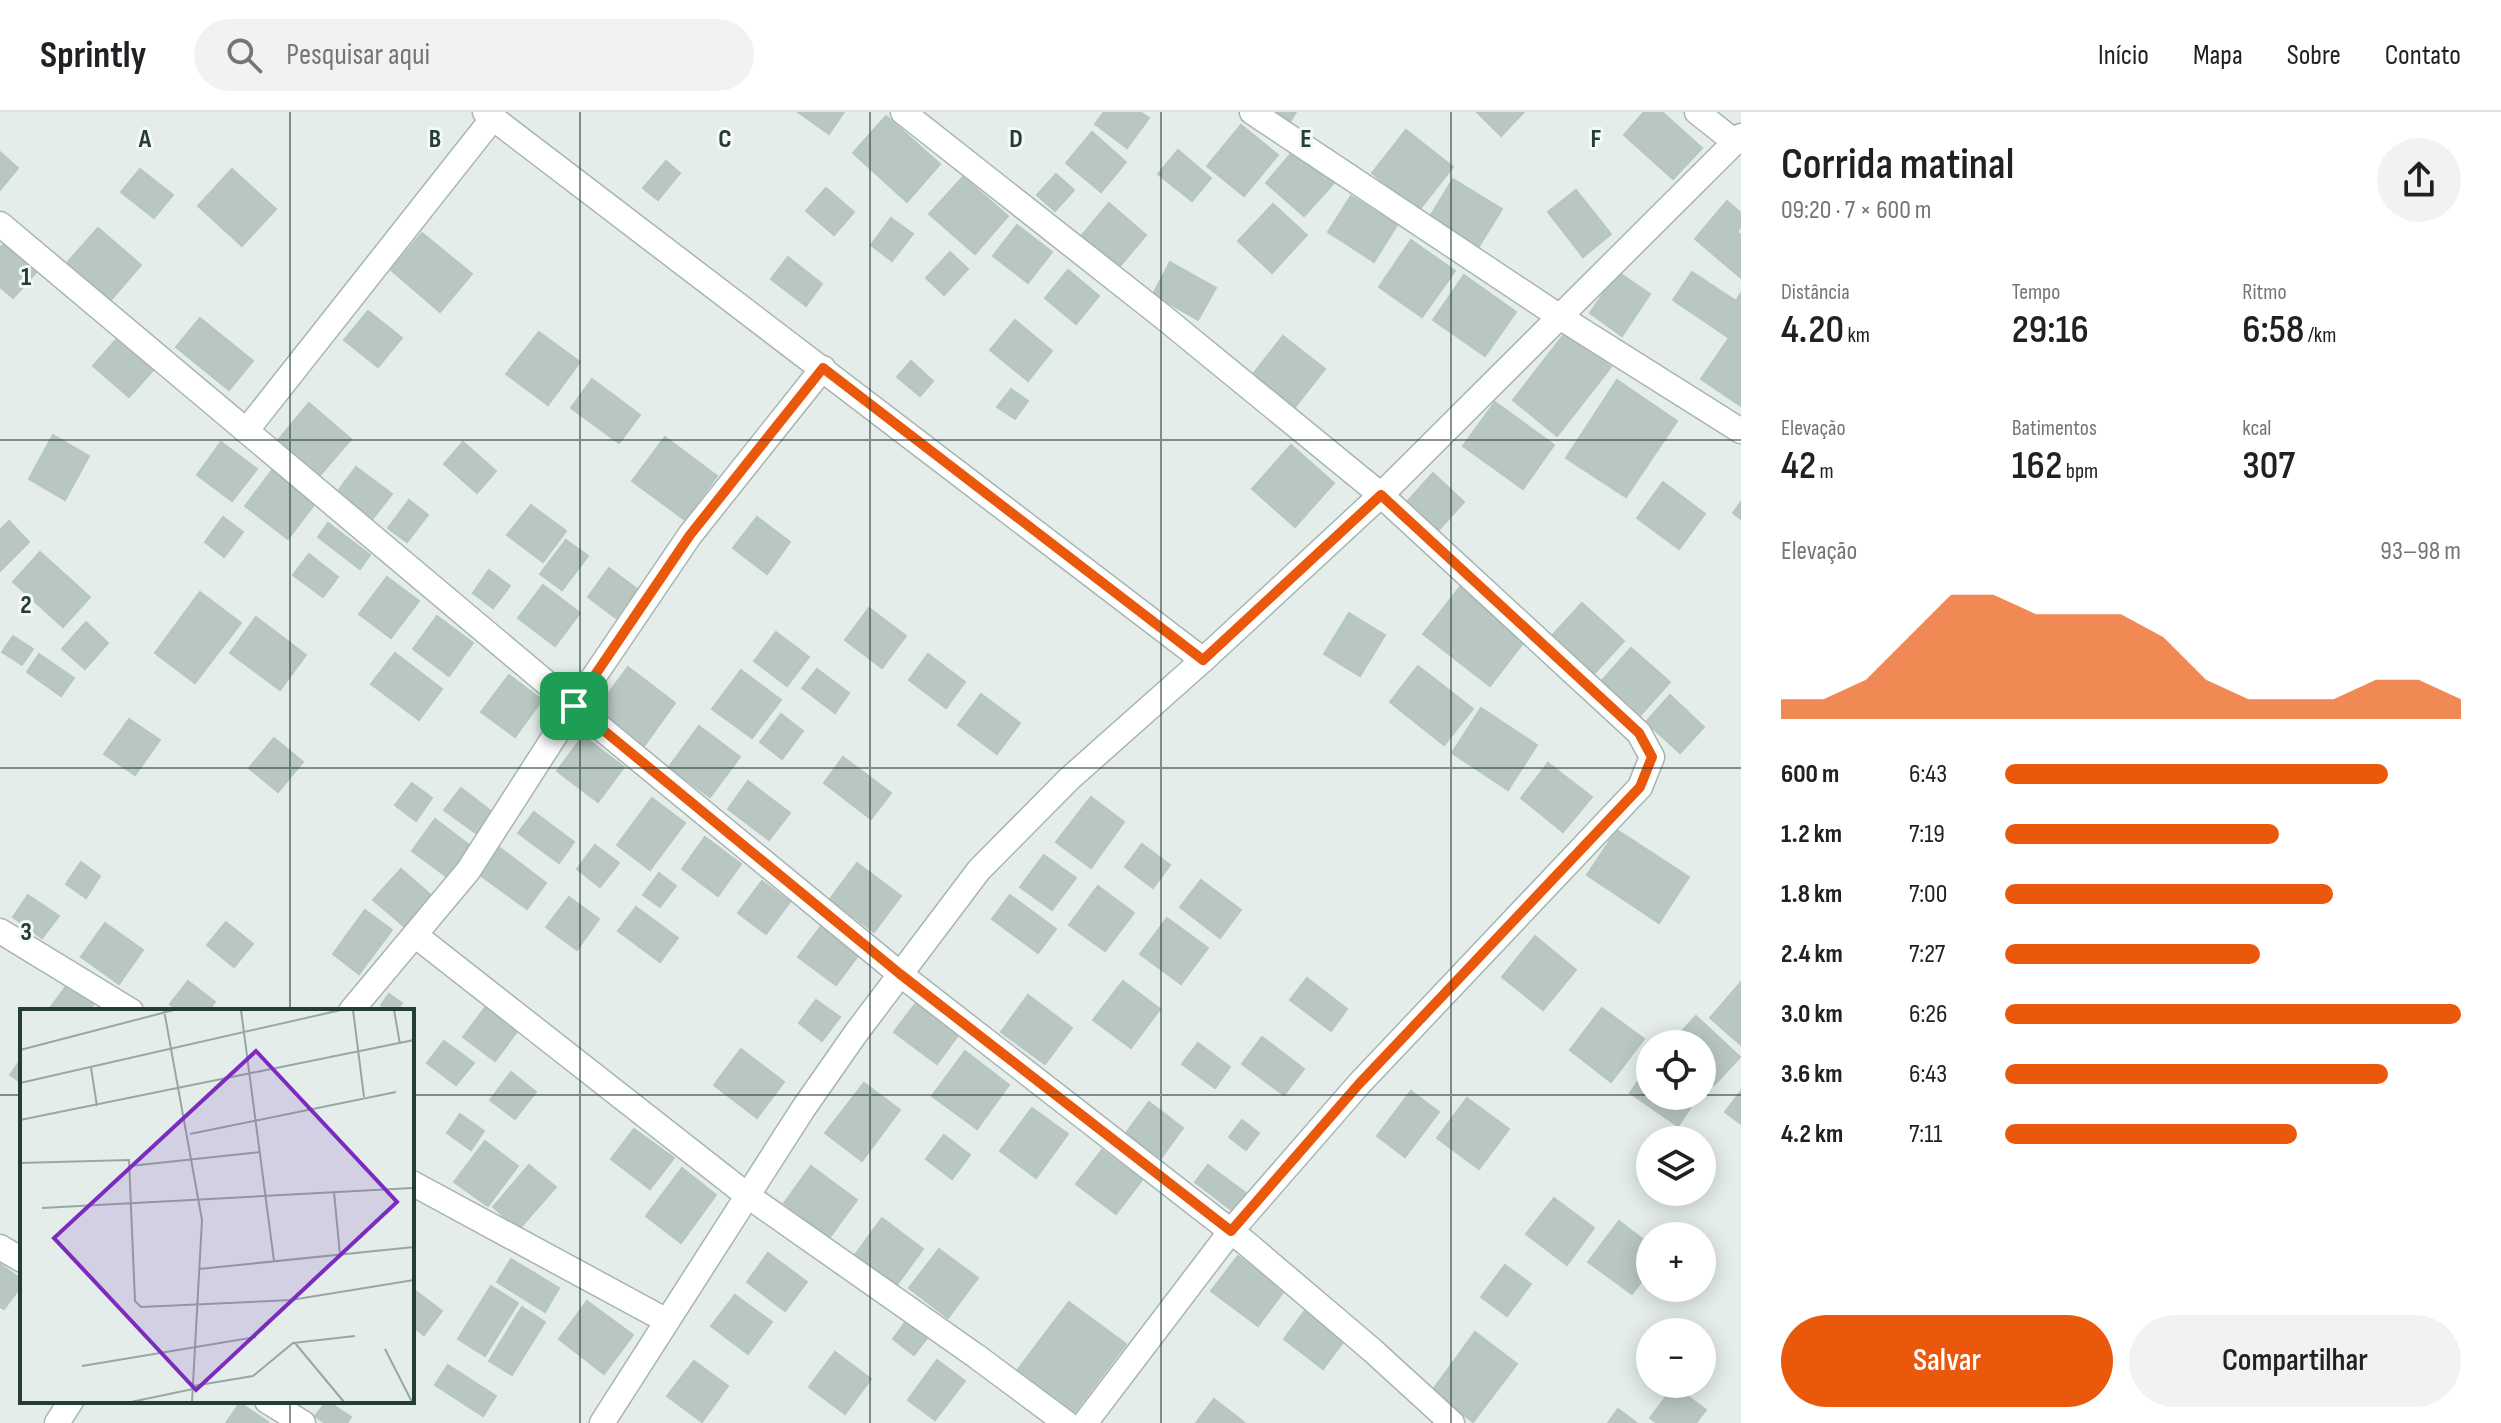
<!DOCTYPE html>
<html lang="pt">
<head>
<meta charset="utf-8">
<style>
  :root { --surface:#fff; --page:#f2f2f2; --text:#202124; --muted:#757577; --line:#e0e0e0; --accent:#ea580c }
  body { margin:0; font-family:"Sofia Sans Condensed",sans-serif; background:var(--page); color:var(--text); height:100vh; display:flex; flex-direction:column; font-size:30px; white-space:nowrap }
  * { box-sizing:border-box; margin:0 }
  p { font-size:26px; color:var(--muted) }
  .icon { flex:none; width:44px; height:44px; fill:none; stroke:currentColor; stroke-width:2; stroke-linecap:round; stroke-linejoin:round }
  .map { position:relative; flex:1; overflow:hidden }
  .sheet { display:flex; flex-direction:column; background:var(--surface); width:760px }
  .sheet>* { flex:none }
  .fabs { position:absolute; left:1636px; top:918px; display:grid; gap:16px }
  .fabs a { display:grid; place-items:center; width:80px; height:80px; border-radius:50%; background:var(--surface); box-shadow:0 4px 20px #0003; font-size:40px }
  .pin { position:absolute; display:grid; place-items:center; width:68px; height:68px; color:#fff; margin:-34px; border-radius:16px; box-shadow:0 4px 12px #0006 }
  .round { display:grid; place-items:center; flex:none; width:84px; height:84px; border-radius:42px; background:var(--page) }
  .overview { display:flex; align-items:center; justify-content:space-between; height:136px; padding:0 40px }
  h1 { font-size:44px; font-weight:600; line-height:60px }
  .figures { display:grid; grid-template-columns:repeat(3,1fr); gap:12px; height:136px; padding:8px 40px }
  .figures div { display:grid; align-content:center }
  .figures b { font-size:40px; font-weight:600 }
  .figures small { font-size:22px; font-weight:400 }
  .figures p { font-size:22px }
  .chart { height:224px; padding:16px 40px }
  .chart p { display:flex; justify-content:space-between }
  .chart svg { width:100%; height:144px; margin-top:8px; fill:var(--accent); opacity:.7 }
  .cta { display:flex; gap:16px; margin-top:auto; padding:16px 40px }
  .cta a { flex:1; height:92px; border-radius:48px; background:var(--accent); color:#fff; font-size:32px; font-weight:600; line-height:92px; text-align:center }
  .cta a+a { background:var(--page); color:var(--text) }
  ul { padding:0 40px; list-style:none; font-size:26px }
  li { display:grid; grid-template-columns:128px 96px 1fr; align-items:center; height:60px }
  li i { height:20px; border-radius:10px; background:var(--accent) }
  header { display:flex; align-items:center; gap:48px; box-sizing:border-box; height:112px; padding:0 40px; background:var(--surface); border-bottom:2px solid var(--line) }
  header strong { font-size:38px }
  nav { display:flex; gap:44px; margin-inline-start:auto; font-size:28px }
  .search { width:560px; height:72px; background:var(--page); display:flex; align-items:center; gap:20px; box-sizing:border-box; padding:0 28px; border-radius:44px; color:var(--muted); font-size:30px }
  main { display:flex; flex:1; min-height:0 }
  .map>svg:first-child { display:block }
  .building { fill:#b9c7c3; stroke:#b7c6c1; stroke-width:2 }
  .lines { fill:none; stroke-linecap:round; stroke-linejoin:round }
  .street-casing { stroke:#a7b5b1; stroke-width:27 }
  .street { stroke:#fff; stroke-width:24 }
  .route-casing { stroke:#fff; stroke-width:16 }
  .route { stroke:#ea580c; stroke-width:10 }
  .grid { fill:none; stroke:#243d39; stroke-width:2; stroke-opacity:0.55 }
  .inset-road { fill:none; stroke:#97a7a3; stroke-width:2 }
  .view { fill:#7b2cbf; fill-opacity:0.15; stroke:#7b2cbf; stroke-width:4 }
  .inset-edge { fill:none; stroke:#243d39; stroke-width:4 }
  .grid-label { font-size:26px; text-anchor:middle; font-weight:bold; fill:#243d39; stroke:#f4f9f7; stroke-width:6; stroke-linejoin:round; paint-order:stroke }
</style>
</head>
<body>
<header>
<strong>Sprintly</strong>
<div class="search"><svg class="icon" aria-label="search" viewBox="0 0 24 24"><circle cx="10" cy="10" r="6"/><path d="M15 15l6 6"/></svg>Pesquisar aqui</div>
<nav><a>Início</a><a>Mapa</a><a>Sobre</a><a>Contato</a></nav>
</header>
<main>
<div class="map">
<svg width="1741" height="1311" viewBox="0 0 1741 1311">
  <rect width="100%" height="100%" fill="#e4edea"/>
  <!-- building -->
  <g class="building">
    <polygon points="798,0 844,0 829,22"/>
    <polygon points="1104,0 1140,0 1149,6 1127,36 1095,12"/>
    <polygon points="1273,0 1296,0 1289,11"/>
    <polygon points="1477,0 1524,0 1501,24"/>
    <polygon points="1644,0 1662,0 1702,36 1673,67 1624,23"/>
    <polygon points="886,4 940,52 907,90 853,41"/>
    <polygon points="1241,13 1278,43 1244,84 1207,54"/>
    <polygon points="1406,18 1453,55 1419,98 1372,61"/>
    <polygon points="1092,20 1126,50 1101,80 1066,51"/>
    <polygon points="1295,37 1334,71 1304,104 1266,71"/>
    <polygon points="1178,38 1211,66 1192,89 1158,62"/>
    <polygon points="0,40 18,56 0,78"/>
    <polygon points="666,49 680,61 658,88 643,76"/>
    <polygon points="140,57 173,83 154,106 121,80"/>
    <polygon points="232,57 276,97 242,134 198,94"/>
    <polygon points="1056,62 1074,78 1055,99 1037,83"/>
    <polygon points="963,65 1008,104 975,142 929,102"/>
    <polygon points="1453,67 1502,97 1478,136 1429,106"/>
    <polygon points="826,76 854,100 834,123 806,99"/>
    <polygon points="1576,78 1611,122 1583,145 1548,100"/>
    <polygon points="1351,84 1397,113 1374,150 1328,120"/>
    <polygon points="1727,89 1741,101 1741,115 1737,120 1741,123 1741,166 1695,127"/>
    <polygon points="1109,91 1146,123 1120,154 1082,123"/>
    <polygon points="1273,92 1307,123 1272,161 1238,129"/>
    <polygon points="891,106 913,122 892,149 871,133"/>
    <polygon points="1017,113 1052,140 1028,171 993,144"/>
    <polygon points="98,116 141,153 109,190 65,153"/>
    <polygon points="422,121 472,162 440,200 391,158"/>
    <polygon points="9,126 41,155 13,186 0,175 0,136"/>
    <polygon points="1411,128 1455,159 1422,205 1379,175"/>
    <polygon points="950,140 968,157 944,183 926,166"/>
    <polygon points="788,145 822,172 806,194 771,167"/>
    <polygon points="1170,150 1216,176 1198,208 1153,182"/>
    <polygon points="1068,158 1099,184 1076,212 1045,186"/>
    <polygon points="1618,160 1650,182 1622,224 1590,201"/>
    <polygon points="1692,160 1736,189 1741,181 1741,294 1701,267 1729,226 1673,188"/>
    <polygon points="1464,163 1516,200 1485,244 1433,208"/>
    <polygon points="368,199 402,226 378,255 344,228"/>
    <polygon points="200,206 253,249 229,278 176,235"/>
    <polygon points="1015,208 1052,239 1028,269 990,238"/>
    <polygon points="539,220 580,250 548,293 506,262"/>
    <polygon points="1566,220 1611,255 1557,324 1513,288"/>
    <polygon points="120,223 156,255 129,285 93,254"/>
    <polygon points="1283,224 1325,257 1295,295 1253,262"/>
    <polygon points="911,249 933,269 920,284 897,265"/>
    <polygon points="592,267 640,303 619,331 571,296"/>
    <polygon points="1617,268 1677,309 1626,385 1566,346"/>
    <polygon points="1011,277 1028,289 1015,307 997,295"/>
    <polygon points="1495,290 1554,333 1523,377 1463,334"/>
    <polygon points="309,291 351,327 316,368 274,333"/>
    <polygon points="53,323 89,344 65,388 29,367"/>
    <polygon points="665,325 717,364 685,408 632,369"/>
    <polygon points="221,330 257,357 232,389 197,363"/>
    <polygon points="463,330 496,359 477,381 444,352"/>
    <polygon points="1291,333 1334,371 1295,415 1252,377"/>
    <polygon points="356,355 392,382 370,410 335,383"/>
    <polygon points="273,357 317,389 288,427 245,394"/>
    <polygon points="1433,361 1464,390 1436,421 1405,392"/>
    <polygon points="1663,370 1705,402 1679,437 1637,406"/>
    <polygon points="409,388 428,403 407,430 388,416"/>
    <polygon points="1741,390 1741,407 1733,401"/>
    <polygon points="531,393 566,419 543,450 507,423"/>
    <polygon points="223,405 243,420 224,445 205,430"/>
    <polygon points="757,405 790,430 767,462 733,436"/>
    <polygon points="9,409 29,430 0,459 0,418"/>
    <polygon points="328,411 370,443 360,457 318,425"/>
    <polygon points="566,428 588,444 562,478 540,462"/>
    <polygon points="40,440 90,485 63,515 13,470"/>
    <polygon points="309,442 338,465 323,485 293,463"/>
    <polygon points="609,456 637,477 616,506 588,485"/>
    <polygon points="489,458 510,474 493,496 473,481"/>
    <polygon points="387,465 419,489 391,526 359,502"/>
    <polygon points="543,473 580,501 555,534 518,506"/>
    <polygon points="1460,475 1526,527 1490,574 1423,522"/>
    <polygon points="200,480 241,511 195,571 155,541"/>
    <polygon points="1582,491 1624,529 1590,566 1548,528"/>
    <polygon points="869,496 906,524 882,556 845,528"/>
    <polygon points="1349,501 1385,523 1360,564 1324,542"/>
    <polygon points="437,504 473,531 449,564 413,537"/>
    <polygon points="256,505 306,543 280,578 230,541"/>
    <polygon points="86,510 108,531 85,557 62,537"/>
    <polygon points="776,520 809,545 787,574 754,549"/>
    <polygon points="13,524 33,537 22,553 2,540"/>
    <polygon points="1631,536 1670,570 1637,607 1598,573"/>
    <polygon points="395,541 442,577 419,608 371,572"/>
    <polygon points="39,542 74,566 61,584 27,560"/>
    <polygon points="928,542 965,570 946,596 909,568"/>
    <polygon points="1418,554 1473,597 1444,633 1390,590"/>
    <polygon points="628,555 675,591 644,634 596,598"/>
    <polygon points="817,557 849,581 835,601 802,576"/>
    <polygon points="741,558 781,588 752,626 712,597"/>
    <polygon points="509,563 542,588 515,625 481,600"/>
    <polygon points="981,582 1020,611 997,642 958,613"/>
    <polygon points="1670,583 1704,615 1680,641 1646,610"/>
    <polygon points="1481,596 1537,633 1508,678 1452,641"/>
    <polygon points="781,602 803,619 782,647 760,630"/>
    <polygon points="129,607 160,628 135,663 104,642"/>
    <polygon points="699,614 740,645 710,685 669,655"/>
    <polygon points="583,624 624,655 598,690 557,659"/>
    <polygon points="274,626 303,650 278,680 249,656"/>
    <polygon points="843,645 891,681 871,707 824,671"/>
    <polygon points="1548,651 1592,685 1563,720 1521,686"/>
    <polygon points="748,669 790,701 769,728 728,697"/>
    <polygon points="412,671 432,686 416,709 395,693"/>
    <polygon points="461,676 496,703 480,724 444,698"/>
    <polygon points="1091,685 1124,710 1091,756 1056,730"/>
    <polygon points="652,686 685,711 650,758 617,733"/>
    <polygon points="534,700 574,730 559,751 518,721"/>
    <polygon points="435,707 473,736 450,767 412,739"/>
    <polygon points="1617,718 1689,765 1659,811 1587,763"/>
    <polygon points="705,725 741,752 718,784 682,757"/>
    <polygon points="1142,732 1170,753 1153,776 1125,755"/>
    <polygon points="595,733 619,751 600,775 577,757"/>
    <polygon points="500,736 546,771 527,797 480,763"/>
    <polygon points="1044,743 1076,766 1052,798 1020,775"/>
    <polygon points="81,750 100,764 86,786 66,772"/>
    <polygon points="857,751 901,784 874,820 830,787"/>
    <polygon points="401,757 432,784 405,815 373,788"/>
    <polygon points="659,761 676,774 660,795 643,783"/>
    <polygon points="1201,768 1241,798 1220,826 1180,795"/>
    <polygon points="762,769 790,790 766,822 738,801"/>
    <polygon points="1098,774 1134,801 1105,839 1069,813"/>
    <polygon points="28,783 59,804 42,826 13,805"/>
    <polygon points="1010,783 1056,817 1038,841 992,807"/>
    <polygon points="569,785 599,807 577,838 546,815"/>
    <polygon points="636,795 678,826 660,850 618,819"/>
    <polygon points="365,798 392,818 359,862 333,842"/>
    <polygon points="1167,806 1208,836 1181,872 1140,842"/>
    <polygon points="226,810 253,832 234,855 207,833"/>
    <polygon points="105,811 143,838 119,872 81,845"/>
    <polygon points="822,813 860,841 836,873 798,845"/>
    <polygon points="1535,824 1576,858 1543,898 1502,865"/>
    <polygon points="1307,866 1347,897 1331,919 1290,888"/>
    <polygon points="188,869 215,890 208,899 179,899 170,892"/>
    <polygon points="1123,869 1160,897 1131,936 1093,908"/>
    <polygon points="1741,870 1741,933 1710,906"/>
    <polygon points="67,873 94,892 88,899 48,899"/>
    <polygon points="389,882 402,891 396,899 389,899 381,893"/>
    <polygon points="1028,883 1072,916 1045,952 1001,920"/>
    <polygon points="816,888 840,905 822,929 799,911"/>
    <polygon points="490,889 522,913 495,949 463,925"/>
    <polygon points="916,891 959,922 937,952 894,920"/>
    <polygon points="1602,896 1644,927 1611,970 1570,938"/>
    <polygon points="1696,904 1740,945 1714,973 1702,962 1702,932 1670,932"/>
    <polygon points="1262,925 1304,957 1284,983 1242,952"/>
    <polygon points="444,929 474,951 456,973 427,951"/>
    <polygon points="1198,931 1230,955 1215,976 1182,952"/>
    <polygon points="741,937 784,970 757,1006 714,973"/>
    <polygon points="965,939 1009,973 977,1017 932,984"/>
    <polygon points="22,946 22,971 10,963"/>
    <polygon points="1650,952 1650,984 1698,984 1678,1014 1630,981"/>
    <polygon points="511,960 536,980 515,1007 490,988"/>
    <polygon points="864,971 900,998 862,1049 825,1021"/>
    <polygon points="1411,979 1439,1000 1405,1045 1377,1024"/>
    <polygon points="1741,979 1741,1012 1725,1000"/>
    <polygon points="1467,986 1509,1017 1479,1057 1437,1026"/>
    <polygon points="1149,990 1183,1016 1161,1046 1126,1021"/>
    <polygon points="1032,996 1068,1022 1036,1066 1000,1039"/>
    <polygon points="460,1002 484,1019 471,1038 447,1021"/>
    <polygon points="1242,1008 1259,1021 1246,1038 1229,1025"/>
    <polygon points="634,1017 674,1046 650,1077 611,1047"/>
    <polygon points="944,1023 970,1043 952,1067 926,1047"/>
    <polygon points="485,1029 518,1054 488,1094 454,1070"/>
    <polygon points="1102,1038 1142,1068 1116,1102 1076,1072"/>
    <polygon points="529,1053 556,1075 519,1117 493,1095"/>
    <polygon points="1208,1053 1247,1082 1234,1100 1195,1070"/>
    <polygon points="811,1054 857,1088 830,1125 784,1091"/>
    <polygon points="682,1056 716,1083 681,1131 646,1104"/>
    <polygon points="1554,1086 1594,1116 1567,1153 1526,1122"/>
    <polygon points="882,1106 923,1137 896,1174 855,1143"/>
    <polygon points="1619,1109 1650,1133 1650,1158 1632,1182 1588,1150"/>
    <polygon points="939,1137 978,1166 948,1206 909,1176"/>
    <polygon points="768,1141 807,1170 785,1199 747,1170"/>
    <polygon points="1238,1144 1284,1179 1258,1214 1211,1179"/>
    <polygon points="511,1147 559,1176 545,1200 497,1170"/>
    <polygon points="0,1152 22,1168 22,1173 4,1197 0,1195"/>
    <polygon points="1505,1153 1531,1172 1507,1204 1481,1185"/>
    <polygon points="491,1174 518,1191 485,1244 458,1227"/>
    <polygon points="413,1177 442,1199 424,1223 412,1214"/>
    <polygon points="735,1183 772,1210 748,1242 711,1214"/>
    <polygon points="587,1189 633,1223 604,1262 559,1227"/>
    <polygon points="1069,1190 1126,1232 1073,1302 1016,1260"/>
    <polygon points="522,1195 545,1210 512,1263 489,1249"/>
    <polygon points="1306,1197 1346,1226 1323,1257 1284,1227"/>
    <polygon points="909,1205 931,1221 914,1243 893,1227"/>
    <polygon points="1475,1220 1517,1252 1473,1310 1432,1279"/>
    <polygon points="835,1240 871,1267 845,1302 809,1275"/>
    <polygon points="937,1248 965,1269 935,1308 908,1288"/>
    <polygon points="694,1249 728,1274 702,1310 667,1284"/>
    <polygon points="448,1253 496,1284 483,1304 435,1273"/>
    <polygon points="1674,1274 1706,1298 1696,1311 1657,1311 1650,1306"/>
    <polygon points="1214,1287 1245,1311 1196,1311"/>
    <polygon points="327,1289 351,1305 347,1311 325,1311 315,1304"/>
    <polygon points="240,1291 268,1310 267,1311 226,1311"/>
    <polygon points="1618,1297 1637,1311 1608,1311"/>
  </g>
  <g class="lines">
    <!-- street casing -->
    <g class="street-casing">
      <g id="street">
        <polyline points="485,0 1203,548"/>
        <polyline points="903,0 1162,204 1381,383 1639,621 1652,645 1640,675 1359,972 1231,1119 1085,1311"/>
        <polyline points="1252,0 1560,205 1741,319"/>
        <polyline points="1697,0 1735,30"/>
        <polyline points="0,112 574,594 900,862 1246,1131 1372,1238 1452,1311"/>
        <polyline points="246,319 493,6"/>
        <polyline points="0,819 131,899"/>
        <polyline points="415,823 748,1084 976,1244 1066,1311"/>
        <polyline points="351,899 468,759 574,594 690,423 823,256"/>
        <polyline points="412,1071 667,1209"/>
        <polyline points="0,1135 22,1148"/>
        <polyline points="267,1289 303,1311"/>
        <polyline points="57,1311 71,1289"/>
        <polyline points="602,1311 803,997 856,921 979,758 1069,667 1203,548 1381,383 1741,24"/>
      </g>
    </g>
    <!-- street -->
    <use href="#street" class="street"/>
  </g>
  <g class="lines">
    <!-- route casing -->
    <g class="route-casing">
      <polygon id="route" points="823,256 1203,548 1381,383 1639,621 1652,645 1640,675 1359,972 1231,1119 900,862 574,594 690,423"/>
    </g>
    <!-- route -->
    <use href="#route" class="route"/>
  </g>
  <!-- grid -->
  <path class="grid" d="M290 0V899M580 0V1311M870 0V1311M1161 0V1311M1451 0V1311M0 328H1741M0 656H1741M0 983H22M412 983H1650M1702 983H1741M290 1289V1311"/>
  <!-- overview -->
  <g transform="translate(20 897)">
    <rect width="394" height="394" fill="#e4edea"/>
    <path class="inset-road" d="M144 1 182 211 172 393M221 1 254 252M333 1 344 88M374 1 380 35M0 41 154 1M71 59 77 97M0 74 321 1M0 111 394 31M170 125 376 83M0 154 109 151 115 292 121 298 271 291 394 271M110 157 240 143M314 183 320 246M22 199 392 179M179 260 394 238M275 334 324 393M365 340 392 393M62 357 236 328M173 377 233 367 273 334 335 327M111 393 173 380"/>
    <path class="view" d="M236 42 377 193 176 381 34 229Z"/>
    <rect width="394" height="394" class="inset-edge"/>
  </g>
  <g class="grid-label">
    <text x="145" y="35">A</text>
    <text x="435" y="35">B</text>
    <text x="725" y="35">C</text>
    <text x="1016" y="35">D</text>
    <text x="1306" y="35">E</text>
    <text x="1596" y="35">F</text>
    <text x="26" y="173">1</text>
    <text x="26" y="501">2</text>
    <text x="26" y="828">3</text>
  </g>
</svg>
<div class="fabs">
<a><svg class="icon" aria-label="locate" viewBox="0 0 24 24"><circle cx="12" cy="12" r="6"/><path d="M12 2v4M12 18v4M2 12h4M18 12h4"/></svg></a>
<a><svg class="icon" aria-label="layers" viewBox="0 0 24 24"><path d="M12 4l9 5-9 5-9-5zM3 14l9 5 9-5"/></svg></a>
<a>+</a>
<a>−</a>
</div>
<div class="pin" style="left:574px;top:594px;background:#1e9e55"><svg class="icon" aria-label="arrive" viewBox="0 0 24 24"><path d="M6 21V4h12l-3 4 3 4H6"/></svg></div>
</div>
<section class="sheet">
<div class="overview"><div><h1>Corrida matinal</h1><p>09:20 · 7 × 600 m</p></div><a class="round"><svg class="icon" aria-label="share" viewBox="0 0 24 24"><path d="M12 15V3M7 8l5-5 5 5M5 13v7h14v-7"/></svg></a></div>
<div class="figures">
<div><p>Distância</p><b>4.20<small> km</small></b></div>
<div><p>Tempo</p><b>29:16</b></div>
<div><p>Ritmo</p><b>6:58<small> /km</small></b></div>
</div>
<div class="figures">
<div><p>Elevação</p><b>42<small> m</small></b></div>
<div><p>Batimentos</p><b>162<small> bpm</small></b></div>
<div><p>kcal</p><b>307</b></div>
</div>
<div class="chart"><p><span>Elevação</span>93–98 m</p>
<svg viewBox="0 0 160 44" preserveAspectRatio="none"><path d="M0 44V38L10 38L20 32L30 19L40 6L50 6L60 12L70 12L80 12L90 19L100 32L110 38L120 38L130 38L140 32L150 32L160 38V44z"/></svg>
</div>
<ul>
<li><b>600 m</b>6:43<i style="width:84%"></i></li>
<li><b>1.2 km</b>7:19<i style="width:60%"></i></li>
<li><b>1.8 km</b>7:00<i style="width:72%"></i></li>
<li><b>2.4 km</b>7:27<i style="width:56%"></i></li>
<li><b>3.0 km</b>6:26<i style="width:100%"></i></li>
<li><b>3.6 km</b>6:43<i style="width:84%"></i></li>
<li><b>4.2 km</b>7:11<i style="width:64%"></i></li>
</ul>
<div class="cta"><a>Salvar</a><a>Compartilhar</a></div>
</section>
</main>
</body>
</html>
